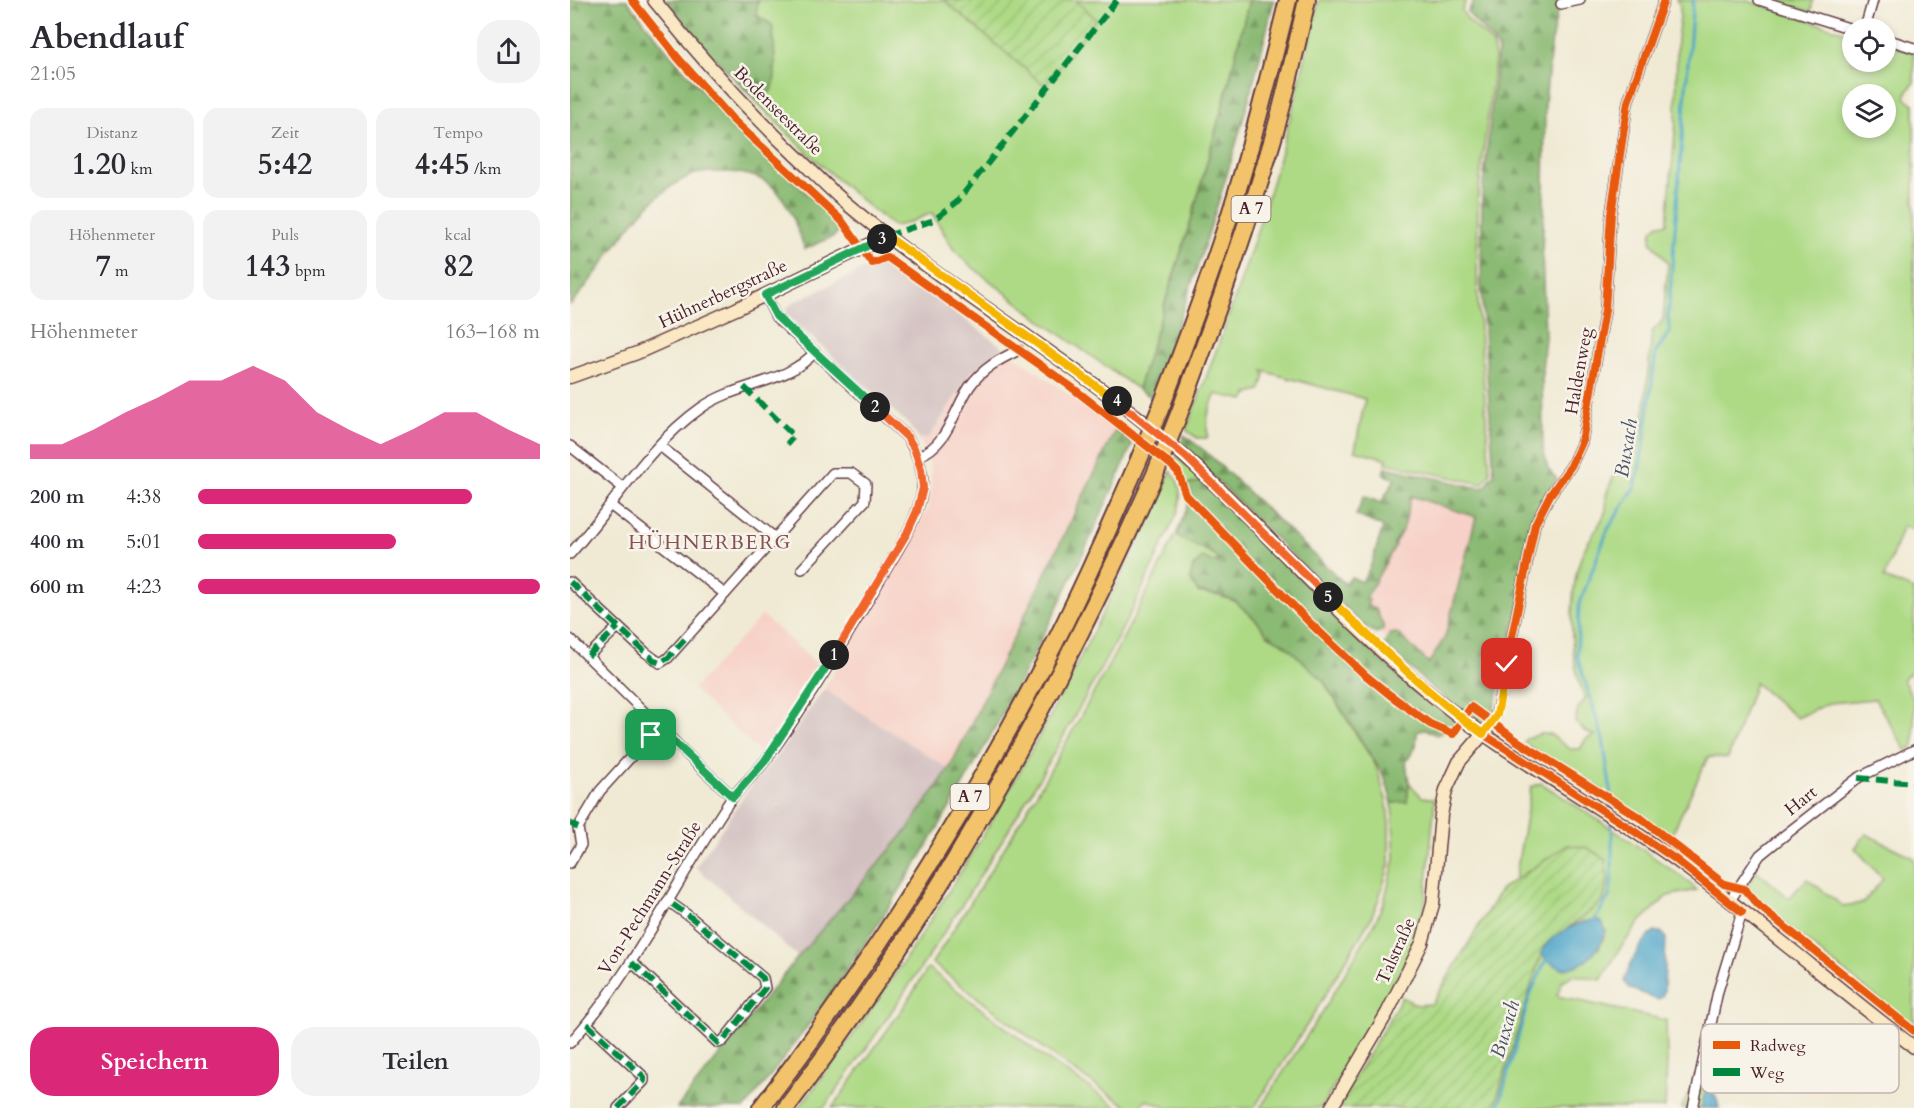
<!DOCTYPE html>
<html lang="de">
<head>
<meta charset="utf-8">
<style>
  :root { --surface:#fff; --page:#f2f2f3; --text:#2b2b33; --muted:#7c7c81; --accent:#db2777 }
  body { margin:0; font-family:Cardo,serif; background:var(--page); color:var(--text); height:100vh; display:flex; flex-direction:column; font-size:22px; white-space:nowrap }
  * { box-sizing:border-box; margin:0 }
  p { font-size:20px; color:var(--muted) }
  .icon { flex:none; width:33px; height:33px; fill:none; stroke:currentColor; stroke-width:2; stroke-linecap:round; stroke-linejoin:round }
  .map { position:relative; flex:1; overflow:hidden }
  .side { display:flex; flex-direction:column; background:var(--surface); width:570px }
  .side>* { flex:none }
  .controls { position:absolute; left:1272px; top:18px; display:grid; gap:12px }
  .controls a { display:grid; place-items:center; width:54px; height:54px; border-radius:50%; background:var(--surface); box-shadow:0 3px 9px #0003; font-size:30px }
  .pin { position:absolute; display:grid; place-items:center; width:51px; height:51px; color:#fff; margin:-26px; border-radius:12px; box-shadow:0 3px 9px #0006 }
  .km { position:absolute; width:30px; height:30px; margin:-15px; border-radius:50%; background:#222; color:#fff; font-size:16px; line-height:30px; text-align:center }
  .round { display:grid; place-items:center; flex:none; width:63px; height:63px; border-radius:24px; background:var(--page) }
  .summary { display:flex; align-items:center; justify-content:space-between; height:102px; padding:0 30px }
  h1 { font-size:33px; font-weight:600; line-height:45px }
  .figures { display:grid; grid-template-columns:repeat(3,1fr); gap:9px; height:102px; padding:6px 30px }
  .figures div { display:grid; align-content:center; border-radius:15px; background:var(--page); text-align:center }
  .figures b { font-size:30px; font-weight:600 }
  .figures small { font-size:16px; font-weight:400 }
  .figures p { font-size:16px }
  .chart { height:168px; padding:12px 30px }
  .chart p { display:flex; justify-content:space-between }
  .chart svg { width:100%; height:108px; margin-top:6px; fill:var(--accent); opacity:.7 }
  .primary-button { display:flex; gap:12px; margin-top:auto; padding:12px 30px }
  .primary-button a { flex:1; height:69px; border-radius:24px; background:var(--accent); color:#fff; font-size:24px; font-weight:600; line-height:69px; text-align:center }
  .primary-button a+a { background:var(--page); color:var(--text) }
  ul { padding:0 30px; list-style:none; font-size:20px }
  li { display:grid; grid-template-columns:96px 72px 1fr; align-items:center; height:45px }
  li i { height:15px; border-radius:8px; background:var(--accent) }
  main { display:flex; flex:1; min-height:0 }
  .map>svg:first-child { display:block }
  .built { fill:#f7d1c7 }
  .industrial { fill:#d2bfc0 }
  .grass { fill:#aeda86; stroke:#7c7c58; stroke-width:1.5; fill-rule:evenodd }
  .forest { fill:url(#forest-firs); stroke:#6a6c4f; stroke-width:1.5 }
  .garden { fill:url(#garden-furrows); stroke:#7c7c58; stroke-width:1.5 }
  .water { fill:#4ca4c9; stroke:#4b627a; stroke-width:1.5 }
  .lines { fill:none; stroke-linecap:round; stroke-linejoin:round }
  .stream { stroke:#4ca4c9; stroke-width:3 }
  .street-casing { stroke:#633d44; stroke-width:12 }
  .secondary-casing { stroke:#633d44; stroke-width:15 }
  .highway-casing { stroke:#633d44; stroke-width:20 }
  .street { stroke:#fff; stroke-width:9 }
  .secondary { stroke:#fae7c3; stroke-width:12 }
  .highway { stroke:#f2c36a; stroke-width:16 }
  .highway-bridge-casing { stroke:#633d44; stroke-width:20; stroke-linecap:butt }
  .highway-bridge { stroke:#f2c36a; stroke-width:16 }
  .quiet { stroke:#00873e; stroke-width:6; stroke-dasharray:12 6; stroke-linecap:butt }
  .cycleway-casing { stroke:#f7f3e8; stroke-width:11 }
  .cycleway { stroke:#e8590c; stroke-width:8 }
  .split-1-casing { stroke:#fff; stroke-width:12 }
  .split-2-casing { stroke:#fff; stroke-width:12 }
  .split-3-casing { stroke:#fff; stroke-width:12 }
  .split-4-casing { stroke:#fff; stroke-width:12 }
  .split-5-casing { stroke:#fff; stroke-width:12 }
  .split-6-casing { stroke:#fff; stroke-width:12 }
  .split-1 { stroke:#22a559; stroke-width:8 }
  .split-2 { stroke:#f0652b; stroke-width:8 }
  .split-3 { stroke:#22a559; stroke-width:8 }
  .split-4 { stroke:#f5b400; stroke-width:8 }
  .split-5 { stroke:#f0652b; stroke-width:8 }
  .split-6 { stroke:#f5b400; stroke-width:8 }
  .labels { text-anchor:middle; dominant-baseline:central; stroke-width:5; stroke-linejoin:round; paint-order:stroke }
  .shield { fill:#f7f3e8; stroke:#7e5f64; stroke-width:1.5 }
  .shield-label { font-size:16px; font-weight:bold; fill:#4a1f2b }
  .street-label { font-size:18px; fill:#4a1f2b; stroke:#f7f3e8 }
  .water-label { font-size:20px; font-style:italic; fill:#4b546a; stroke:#f7f3e8 }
  .neighbourhood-label { font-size:20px; letter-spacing:1.5px; fill:#865157; stroke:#f7f3e8 }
  .key { fill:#f7f3e8; stroke:#c3b3af; stroke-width:1.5 }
  .key-label { font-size:16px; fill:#4a1f2b }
</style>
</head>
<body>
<main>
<section class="side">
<div class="summary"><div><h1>Abendlauf</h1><p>21:05</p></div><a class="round"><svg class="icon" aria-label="share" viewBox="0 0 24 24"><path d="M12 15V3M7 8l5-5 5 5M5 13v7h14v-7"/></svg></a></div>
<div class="figures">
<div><p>Distanz</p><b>1.20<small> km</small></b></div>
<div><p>Zeit</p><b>5:42</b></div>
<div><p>Tempo</p><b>4:45<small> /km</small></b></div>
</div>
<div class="figures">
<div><p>Höhenmeter</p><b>7<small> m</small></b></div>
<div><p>Puls</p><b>143<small> bpm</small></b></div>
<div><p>kcal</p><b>82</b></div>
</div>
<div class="chart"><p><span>Höhenmeter</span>163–168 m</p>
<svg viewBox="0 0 160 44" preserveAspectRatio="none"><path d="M0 44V38L10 38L20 32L30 25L40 19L50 12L60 12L70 6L80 12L90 25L100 32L110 38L120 32L130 25L140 25L150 32L160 38V44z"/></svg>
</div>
<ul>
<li><b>200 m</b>4:38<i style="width:80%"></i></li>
<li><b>400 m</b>5:01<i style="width:58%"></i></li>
<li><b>600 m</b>4:23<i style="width:100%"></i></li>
</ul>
<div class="primary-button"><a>Speichern</a><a>Teilen</a></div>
</section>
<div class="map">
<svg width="1344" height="1108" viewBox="0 0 1344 1108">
  <defs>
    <pattern id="forest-firs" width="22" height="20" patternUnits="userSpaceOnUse" patternTransform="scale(1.5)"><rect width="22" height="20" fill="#8aba73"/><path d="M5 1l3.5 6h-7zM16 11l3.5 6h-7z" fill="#73975f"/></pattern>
    <pattern id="garden-furrows" width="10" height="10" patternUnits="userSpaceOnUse" patternTransform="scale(1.5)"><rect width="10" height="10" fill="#aeda86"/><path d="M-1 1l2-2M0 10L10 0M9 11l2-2" fill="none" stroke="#97bb74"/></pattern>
  </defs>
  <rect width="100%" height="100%" fill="#f7f3e8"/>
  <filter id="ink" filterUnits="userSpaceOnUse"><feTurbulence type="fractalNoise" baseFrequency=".0167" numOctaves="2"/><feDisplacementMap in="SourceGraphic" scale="12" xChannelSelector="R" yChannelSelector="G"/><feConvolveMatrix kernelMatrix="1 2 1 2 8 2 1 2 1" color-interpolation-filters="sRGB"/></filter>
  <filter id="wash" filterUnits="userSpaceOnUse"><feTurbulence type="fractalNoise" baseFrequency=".008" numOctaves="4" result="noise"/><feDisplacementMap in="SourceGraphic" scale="24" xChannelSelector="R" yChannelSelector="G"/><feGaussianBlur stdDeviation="1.35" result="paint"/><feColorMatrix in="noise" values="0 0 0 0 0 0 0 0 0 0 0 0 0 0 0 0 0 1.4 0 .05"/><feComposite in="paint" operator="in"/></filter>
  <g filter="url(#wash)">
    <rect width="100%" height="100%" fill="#f0ead4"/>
    <!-- built -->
    <g class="built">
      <polygon points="434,348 546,429 379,769 254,689 335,552 357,510 361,491 361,473 358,455 349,439 361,437 401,372"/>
      <polygon points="841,495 907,517 875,637 859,663 827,633 820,634 817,639 809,633 814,627 809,616 806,611 797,605 796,598 834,527"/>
      <polygon points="192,615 249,666 190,753 123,689"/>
    </g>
    <!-- industrial -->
    <g class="industrial">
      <polygon points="314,260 434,348 401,372 360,437 349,439 337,423 218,316 216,309 224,302"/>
      <polygon points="254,689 379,769 338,829 228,957 126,867 180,787 211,751"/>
    </g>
    <!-- grass -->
    <g class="grass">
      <path d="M188 0H679L657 90 622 217 568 389 473 322 401 266 384 250 362 213 335 224 323 226C273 187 228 145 184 99L195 97C202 70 207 52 202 25L186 15Z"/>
      <path d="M749 0H896L892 11C900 26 914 32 923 45L925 59 908 196 907 287 920 474 912 484 816 463 817 459 785 450 795 399 693 371 695 375 690 391 678 394 674 400 646 394C639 408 635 419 638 435L637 438H627L616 430C657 326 694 219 722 111 732 74 740 37 749 0Z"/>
      <path d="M1106 0H1175L1282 34V62H1316V44L1344 53V82L1336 94 1335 98 1344 104V530L1333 526 1314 578 1344 590V669L1333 680 1344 700V746L1336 750 1305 699 1259 703 1227 718 1185 683 1158 758 1138 757 1100 838 1038 794 954 743 956 739 970 734H980L1000 749H1010L1016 739 1025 735 1016 732 1005 722 1008 708 1016 698C997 666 998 583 1014 550 1020 537 1032 524 1036 510 1037 505 1036 500 1036 496 1039 485 1046 472 1052 463L1063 458 1073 426 1082 332 1093 320 1098 263 1081 241 1082 230 1089 224H1097L1106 122 1107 39 1110 17V5ZM1282 94H1316V128H1282Z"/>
      <polygon points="1203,0 1243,0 1241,12"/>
      <polygon points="607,456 641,489 630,482 617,484 608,468 603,464"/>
      <path d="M601 471C612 483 612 499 607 514 588 553 571 594 550 633 463 798 363 957 254 1108H229C347 954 447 788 532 614 555 567 581 520 601 471Z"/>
      <path d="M609 528 608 536 647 556 649 561 642 562 628 592 650 596 665 601 687 621 698 635 713 643 752 679 806 766 817 803 819 825V865L808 901 800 920 742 1017 684 1108H598L577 1100 573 1102 569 1108H560L501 1069 362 963C453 823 536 678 609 528Z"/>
      <polygon points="839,783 852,797 865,799 855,904 844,945 795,1035 751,1108 690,1108 755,1008 805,922 814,902 825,859 822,803 837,801"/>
      <polygon points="971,783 1056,838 1115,879 1127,890 1097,896 1070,922 1049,950 1031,980 1004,975 992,981 987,996 1096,1020 1097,1062 1095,1108 924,1108 971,953 976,960 1029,948 1036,931 1013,921 998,928 1033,901 1038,880 998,845 945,880 961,787"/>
      <polygon points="1296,834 1344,858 1344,1028 1199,911 1183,895 1177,886 1187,871 1219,898 1237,879 1273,906 1293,903 1313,879 1285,848"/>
      <polygon points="358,968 474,1057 549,1108 262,1108 335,1005"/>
      <polygon points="1125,1083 1134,1085 1136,1089 1131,1108 1111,1108"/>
    </g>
    <!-- forest -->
    <g class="forest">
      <path d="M0 0H57L100 54 154 114 268 224 270 230 264 236 235 249C218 206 212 174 158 172 147 172 132 171 122 175 67 197 39 264 0 305Z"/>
      <path d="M96 0H188L186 15 202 25C204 36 207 78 203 87 200 95 191 98 184 99L141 54Z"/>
      <path d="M679 0H704C672 136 630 267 581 397L568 389 622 217 657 90Z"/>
      <path d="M904 0H990L982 37 975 102 974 207 972 251 975 336 972 369 973 448 978 469 987 479 976 494 923 712 920 718 911 723C876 702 846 674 816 646L815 643 820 634 827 633 859 663 875 637 906 517 841 496 834 527 824 544 825 546 796 598 799 600 797 605 806 610 814 627 813 630 806 633 794 626 611 445 614 435 636 452 775 584 781 577 792 582 801 565 813 527 786 515 794 496 811 503 825 479 813 474 815 467 909 488 915 487 924 474 911 286 912 196 928 50C922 34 907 27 898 12Z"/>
      <path d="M546 429 562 445C460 681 336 907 175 1108H107L228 957 338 829 379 769Z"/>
      <path d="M630 482 641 489 813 662 841 688 886 722 882 729 867 735 855 729 847 732 846 746 836 762 839 783 837 802 822 803 815 778 752 679 713 643 698 635 687 621 665 601 650 596 628 592 620 579 623 567 633 557 642 562 649 561C641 546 619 547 608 536 609 515 624 511 617 484Z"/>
    </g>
    <!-- garden -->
    <g class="garden">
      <polygon points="374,0 506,0 526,19 475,86"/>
      <polygon points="998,845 1018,848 1035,859 1038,880 1033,901 973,947 924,1108 767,1108 832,997 847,1005 862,1004 931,889"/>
    </g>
    <!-- water -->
    <g class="water">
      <path d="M1024 920 1032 922 1036 931C1029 952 1015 967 992 969L976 960 971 953C977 936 1007 922 1024 920Z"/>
      <path d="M1084 932H1091L1096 937 1094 991 1092 997 1087 1000 1059 988 1054 981C1059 965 1070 942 1084 932Z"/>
      <path d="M1136 1089C1146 1093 1147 1098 1149 1108H1131Z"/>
    </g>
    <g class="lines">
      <!-- stream -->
      <g class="stream">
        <polyline points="1041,813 1040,786 1033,739 1007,656 1009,605 1038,529 1065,487 1074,444 1086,351 1100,332 1098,318 1123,0"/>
        <polyline points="1023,922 1039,897 1042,878 1042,820"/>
        <polyline points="928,1108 960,995 976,960 979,959"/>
      </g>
    </g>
  </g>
  <g filter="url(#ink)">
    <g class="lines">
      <!-- street casing -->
      <g class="street-casing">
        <g id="street">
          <polyline points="1189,0 1282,29"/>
          <polyline points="991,4 1010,0"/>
          <polyline points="1295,28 1303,0"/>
          <polyline points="1316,39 1344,48"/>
          <polyline points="0,446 52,487"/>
          <polyline points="90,446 204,537"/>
          <path d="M348 456C378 446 384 409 400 386 413 368 430 359 449 350"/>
          <polyline points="40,505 155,594"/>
          <path d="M0 554C44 505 77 446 131 408 166 383 217 384 245 352"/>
          <polyline points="0,582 75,652 90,663 98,658 263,473 281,473 296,484 295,501 232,569"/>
          <polyline points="0,639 125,762 163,797"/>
          <polyline points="18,656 48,627"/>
          <polyline points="913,734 926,715 965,524 980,495 1001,466 1012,442 1035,310 1041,214 1058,102 1094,0"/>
          <polyline points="0,863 11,845 8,828 30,791 88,727"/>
          <polyline points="1159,902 1190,855 1206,842 1288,778 1344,750"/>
          <polyline points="61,963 67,967 148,1043 153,1041 195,988 193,978 123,919 98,901"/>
          <polyline points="17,1024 74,1077 74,1081 48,1108"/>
          <path d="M0 1043C65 971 105 882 159 802 170 787 184 775 195 761 236 705 272 645 307 585 322 558 342 531 350 501 357 478 349 456 337 437L206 317 195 295"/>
          <polyline points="1123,1108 1148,991 1172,912"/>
        </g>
      </g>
      <!-- secondary casing -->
      <g class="secondary-casing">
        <g id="secondary">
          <path d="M84 0C127 54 173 105 223 153 241 170 258 188 277 204 370 282 475 344 570 419 676 502 759 612 864 697 939 758 1025 802 1103 858 1186 918 1263 985 1344 1047"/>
          <polyline points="0,377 67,353 166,309 317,236"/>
          <polyline points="761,1108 817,1013 852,943 863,904 871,815 876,790 889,762 913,734"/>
        </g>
      </g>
      <!-- highway casing -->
      <g class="highway-casing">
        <g id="highway">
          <path d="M593 402C619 334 645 265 666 195 686 130 702 65 718 0"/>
          <path d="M609 414C643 324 675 234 702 142 716 95 726 47 737 0"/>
          <path d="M191 1108C298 968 392 820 474 664 508 599 538 530 568 462"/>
          <path d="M216 1108C368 909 484 701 586 472"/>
        </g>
      </g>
      <!-- street -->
      <use href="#street" class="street"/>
      <!-- secondary -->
      <use href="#secondary" class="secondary"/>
      <!-- highway -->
      <use href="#highway" class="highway"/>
      <!-- highway-bridge casing -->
      <g class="highway-bridge-casing">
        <g id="highway-bridge">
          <polyline points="568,462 593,402"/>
          <polyline points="586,472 609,414"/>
        </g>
      </g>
      <!-- highway-bridge -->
      <use href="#highway-bridge" class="highway-bridge"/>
      <!-- quiet -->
      <g class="quiet">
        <polyline points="317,236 364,220 387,202 547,0"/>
        <polyline points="174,387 224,436 217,444"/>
        <polyline points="0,582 85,661 90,663 98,658 117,637"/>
        <polyline points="18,656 48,627"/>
        <polyline points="1288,778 1344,783"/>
        <polyline points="0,823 8,828"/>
        <polyline points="61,963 67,967 148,1043 153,1041 195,988 193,978 123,919 98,901"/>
        <polyline points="17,1024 74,1077 74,1081 48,1108"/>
      </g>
      <!-- cycleway casing -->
      <g class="cycleway-casing">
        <g id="cycleway">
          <polyline points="62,0 108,58 162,119 272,221 302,263 317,257 500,386 600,464 608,472 616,495 740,623 794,674 820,695 860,724 883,734 901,707 946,740 1072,819 1154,884 1174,889 1189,906 1344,1031"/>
          <polyline points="1094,0 1058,102 1041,214 1035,310 1012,442 1001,466 980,495 965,524 926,715 913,734 1055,825 1105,859 1172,912"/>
        </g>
      </g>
      <!-- cycleway -->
      <use href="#cycleway" class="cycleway"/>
    </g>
  </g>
  <g class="lines" filter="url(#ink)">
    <!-- split-1 casing -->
    <g class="split-1-casing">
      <polyline id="split-1" points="81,735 88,727 163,797 194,762 264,655"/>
    </g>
    <!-- split-2 casing -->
    <g class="split-2-casing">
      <polyline id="split-2" points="264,655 337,533 347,511 353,488 351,469 344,448 337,437 305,407"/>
    </g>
    <!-- split-3 casing -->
    <g class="split-3-casing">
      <polyline id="split-3" points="305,407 206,316 195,295 312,239"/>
    </g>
    <!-- split-4 casing -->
    <g class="split-4-casing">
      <polyline id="split-4" points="312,239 317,236 547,401"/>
    </g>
    <!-- split-5 casing -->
    <g class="split-5-casing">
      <polyline id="split-5" points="547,401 616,457 758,597"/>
    </g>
    <!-- split-6 casing -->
    <g class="split-6-casing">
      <path id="split-6" d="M758 597C808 645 857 693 913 734L927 715 937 664"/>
    </g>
    <!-- split-1 -->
    <use href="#split-1" class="split-1"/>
    <!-- split-2 -->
    <use href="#split-2" class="split-2"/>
    <!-- split-3 -->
    <use href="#split-3" class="split-3"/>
    <!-- split-4 -->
    <use href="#split-4" class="split-4"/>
    <!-- split-5 -->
    <use href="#split-5" class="split-5"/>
    <!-- split-6 -->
    <use href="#split-6" class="split-6"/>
  </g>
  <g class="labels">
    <!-- shield labels -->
    <g class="shield">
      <rect x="661.5" y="196" width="39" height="26" rx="4.5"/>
      <rect x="380.5" y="784" width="39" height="26" rx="4.5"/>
    </g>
    <g class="shield-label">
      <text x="681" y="209">A 7</text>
      <text x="400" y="797">A 7</text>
    </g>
    <!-- street labels -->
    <g class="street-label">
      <text transform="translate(208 111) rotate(45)">Bodenseestraße</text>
      <text transform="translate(153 294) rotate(-25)">Hühnerbergstraße</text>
      <text transform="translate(1009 371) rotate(-80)">Haldenweg</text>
      <text transform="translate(1231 801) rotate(-39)">Hart</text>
      <text transform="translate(80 898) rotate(-58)">Von-Pechmann-Straße</text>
      <text transform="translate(826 951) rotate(-66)">Talstraße</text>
    </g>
    <!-- water labels -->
    <g class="water-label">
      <text transform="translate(1056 448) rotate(-81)">Buxach</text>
      <text transform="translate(935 1029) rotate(-74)">Buxach</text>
    </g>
    <!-- neighbourhood labels -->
    <g class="neighbourhood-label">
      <text x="140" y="542">HÜHNERBERG</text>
    </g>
  </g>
  <!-- legend -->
  <rect x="1131" y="1024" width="198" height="69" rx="9" class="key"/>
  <rect x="1143" y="1041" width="27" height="8" fill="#e8590c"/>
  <rect x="1143" y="1068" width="27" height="8" fill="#00873e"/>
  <g class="key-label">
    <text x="1180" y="1051">Radweg</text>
    <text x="1180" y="1078">Weg</text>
  </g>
</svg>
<div class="controls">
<a><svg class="icon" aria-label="locate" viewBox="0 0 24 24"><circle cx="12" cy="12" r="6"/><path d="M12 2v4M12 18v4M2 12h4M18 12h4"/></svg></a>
<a><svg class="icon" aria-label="layers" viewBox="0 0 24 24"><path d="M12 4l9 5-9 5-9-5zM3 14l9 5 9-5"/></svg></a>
</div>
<div class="pin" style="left:81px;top:735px;background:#1e9e55"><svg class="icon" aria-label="arrive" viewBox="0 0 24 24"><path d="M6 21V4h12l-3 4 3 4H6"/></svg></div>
<div class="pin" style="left:937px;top:664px;background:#d93025"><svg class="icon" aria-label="check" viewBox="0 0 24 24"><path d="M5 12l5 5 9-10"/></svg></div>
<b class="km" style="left:264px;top:655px">1</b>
<b class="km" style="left:305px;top:407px">2</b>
<b class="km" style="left:312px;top:239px">3</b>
<b class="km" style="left:547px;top:401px">4</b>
<b class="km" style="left:758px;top:597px">5</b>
</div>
</main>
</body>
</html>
